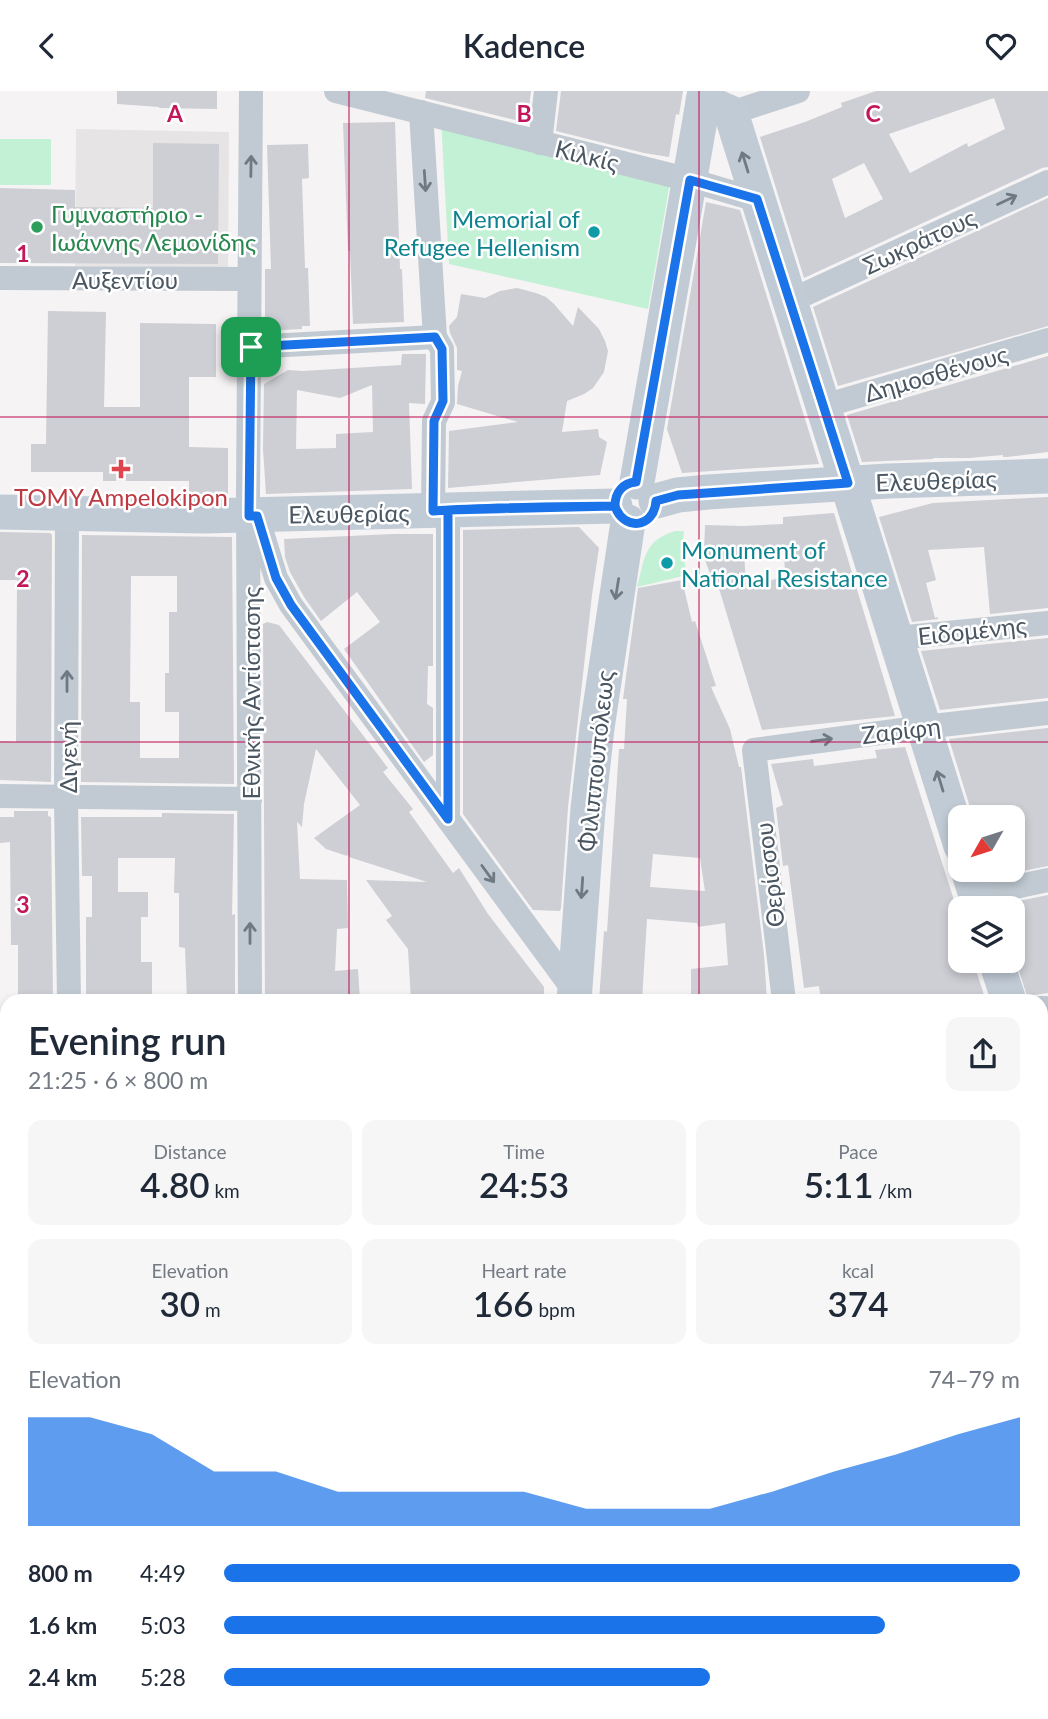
<!DOCTYPE html>
<html lang="en">
<head>
<meta charset="utf-8">
<style>
  :root { --surface:#fff; --page:#f6f6f7; --text:#1f2937; --muted:#747a83; --accent:#1a73e8 }
  body { margin:0; font-family:Lato,sans-serif; background:var(--page); color:var(--text); height:100vh; display:flex; flex-direction:column; font-size:26px; white-space:nowrap }
  * { box-sizing:border-box; margin:0 }
  p { font-size:23px; color:var(--muted) }
  .icon { flex:none; width:38px; height:38px; fill:none; stroke:currentColor; stroke-width:2; stroke-linecap:round; stroke-linejoin:round }
  .map { position:relative; flex:1; overflow:hidden }
  .sheet { position:absolute; left:0px; top:903px; width:1048px; height:726px; display:flex; flex-direction:column; background:var(--surface); border-radius:21px 21px 0 0; box-shadow:0 4px 10px #0003 }
  .sheet>* { flex:none }
  .needle { width:46px; rotate:231deg }
  .buttons { position:absolute; left:948px; top:714px; display:grid; gap:14px }
  .buttons a { display:grid; place-items:center; width:77px; height:77px; border-radius:14px; background:var(--surface); box-shadow:0 4px 10px #0003; font-size:35px }
  .pin { position:absolute; display:grid; place-items:center; width:60px; height:60px; color:#fff; margin:-30px; border-radius:14px; box-shadow:0 4px 10px #0006 }
  .round { display:grid; place-items:center; flex:none; width:74px; height:74px; border-radius:14px; background:var(--page) }
  .headline { display:flex; align-items:center; justify-content:space-between; height:119px; padding:0 28px }
  h1 { font-size:38px; font-weight:600; line-height:52px }
  .stats { display:grid; grid-template-columns:repeat(3,1fr); gap:10px; height:119px; padding:7px 28px }
  .stats div { display:grid; align-content:center; border-radius:14px; background:var(--page); text-align:center }
  .stats b { font-size:35px; font-weight:600 }
  .stats small { font-size:19px; font-weight:400 }
  .stats p { font-size:19px }
  .chart { height:196px; padding:14px 28px }
  .chart p { display:flex; justify-content:space-between }
  .chart svg { width:100%; height:126px; margin-top:7px; fill:var(--accent); opacity:.7 }
  ul { padding:0 28px; list-style:none; font-size:23px }
  li { display:grid; grid-template-columns:112px 84px 1fr; align-items:center; height:52px }
  li i { height:18px; border-radius:9px; background:var(--accent) }
  header { display:flex; justify-content:space-between; align-items:center; height:91px; padding:0 28px; background:var(--surface); font-size:32px; font-weight:600 }
  .map>svg:first-child { display:block }
  .education { fill:#e6e4e5 }
  .green { fill:#c3f1d5 }
  .building { fill:#cdcfd5; fill-rule:evenodd }
  .lines { fill:none; stroke-linecap:round; stroke-linejoin:round }
  .street { stroke:#c1cad2; stroke-width:24 }
  .secondary { stroke:#c1cbd6; stroke-width:35 }
  .oneway { stroke:#6e7984 }
  .oneway2 { stroke:#6e7983 }
  .route-casing { stroke:#fff; stroke-width:14 }
  .route { stroke:#1a73e8; stroke-width:9 }
  .grid { fill:none; stroke:#c2185b; stroke-width:2; stroke-opacity:0.55 }
  .leisure-dot { fill:#2e9e5b; stroke:#fff; stroke-width:2.5 }
  .culture-dot { fill:#0f9aa8; stroke:#fff; stroke-width:2.5 }
  .health-dot { fill:#e0444e; stroke:#fff; stroke-width:2.5 }
  .labels { text-anchor:middle; dominant-baseline:central; stroke-width:5; stroke-linejoin:round; paint-order:stroke }
  .street-label { font-size:24px; fill:#4a5661; stroke:#fff }
  .leisure-label { font-size:24px; fill:#27864d; stroke:#fff; text-anchor:start }
  .culture-label { font-size:24px; fill:#0d838f; stroke:#fff; text-anchor:end }
  .health-label { font-size:24px; fill:#be3a42; stroke:#fff }
  .grid-label { font-size:23px; text-anchor:middle; font-weight:bold; fill:#c2185b; stroke:#fff; stroke-width:5; stroke-linejoin:round; paint-order:stroke }
</style>
</head>
<body>
<header><svg class="icon" aria-label="back" viewBox="0 0 24 24"><path d="M15 5l-7 7 7 7"/></svg>Kadence<svg class="icon" aria-label="heart" viewBox="0 0 24 24"><path d="M12 20l-8-8c-3-5 5-10 8-4 3-6 11-1 8 4z"/></svg></header>
<div class="map">
<svg width="1048" height="1628" viewBox="0 0 1048 1628">
  <rect width="100%" height="100%" fill="#f5f3f3"/>
  <!-- education -->
  <polygon class="education" points="76,38 229,41 228,177 75,175"/>
  <!-- green -->
  <g class="green">
    <polygon points="441,28 670,91 648,218 449,173"/>
    <rect x="0" y="48" width="51" height="46"/>
    <path d="M675 440H684L682 458 687 484 637 496C645 468 643 450 675 440Z"/>
  </g>
  <!-- building -->
  <g class="building">
    <polygon points="117,0 217,0 217,18 159,17 159,16 117,13"/>
    <polygon points="426,0 531,0 527,32 425,7"/>
    <polygon points="561,0 683,0 679,24 676,23 669,66 644,62 556,40"/>
    <path d="M876 0H1048V76L1042 77 804 187 760 46 805 31 842 16 841 12ZM994 7 1005 38 968 56 967 52 910 82 889 43ZM864 72 883 108 845 127 832 88Z"/>
    <polygon points="395,31 400,178 402,178 404,231 353,233 350,160 348,160 343,32"/>
    <polygon points="153,52 219,53 218,173 0,172 0,97 75,99 75,116 153,117"/>
    <polygon points="308,53 309,87 302,88 305,177 308,177 310,235 302,235 302,238 265,240 265,178 271,178 267,54"/>
    <polygon points="1048,107 1048,235 838,295 813,216"/>
    <polygon points="706,111 740,119 819,373 682,382 667,338"/>
    <polygon points="517,197 536,202 546,206 554,213 573,235 578,216 599,238 605,250 608,260 604,281 593,297 584,303 567,310 562,341 598,338 599,346 607,351 600,384 448,397 449,340 518,331 457,313 458,295 462,280 457,279 457,257 450,242 449,235 457,226 461,203 485,207 500,200"/>
    <polygon points="48,220 106,221 104,316 140,316 140,232 216,233 216,286 189,286 189,356 228,357 228,403 189,403 189,390 103,390 103,381 31,381 31,353 46,353"/>
    <path d="M402 263H426L425 313 409 312 412 398 266 403 263 358 264 293 288 279 303 280 401 274ZM372 294 373 341 336 343V357L296 358 297 299 340 307Z"/>
    <polygon points="1048,265 1048,361 1007,366 1003,366 1003,364 969,367 933,367 933,368 862,371 847,324"/>
    <polygon points="1048,406 1048,517 990,523 984,456 928,459 936,489 926,492 935,527 938,526 938,528 912,531 879,426 933,412"/>
    <path d="M834 422 895 625 762 639 717 491 714 492 706 472 704 461 705 434 743 435 783 433V426ZM784 457 785 485 746 497 744 458Z"/>
    <polygon points="579,436 599,457 592,504 568,716 561,817 560,820 533,819 463,723 463,439"/>
    <polygon points="0,441 50,442 52,444 51,691 0,689 0,650 16,651 17,489 0,489"/>
    <polygon points="393,443 433,443 433,575 428,575 427,613 433,617 433,664 424,671 344,558 380,531 357,501 321,530 304,506 290,481 285,466 284,448"/>
    <path d="M82 444 232 446 234 693 81 691ZM131 485H177V521H169V582H165V621H179V667H140V611H130Z"/>
    <path d="M682 489 692 531 695 530 716 595 711 596 730 638 739 676H741L764 864 767 910H691V878L728 874 725 832 698 836 697 832 647 828 642 910H599L604 840 607 841 619 658H624L627 608H623L638 497ZM653 763 700 767 705 800 650 796Z"/>
    <polygon points="267,531 279,534 388,677 383,681 413,718 409,721 453,782 459,777 488,823 544,896 544,910 411,910 408,858 386,829 392,825 366,789 427,791 349,766 347,763 347,765 326,758 314,747 360,714 316,658 304,713 302,736 297,731 300,788 347,789 348,837 337,838 335,880 358,878 360,910 265,910 263,533"/>
    <polygon points="1048,547 1048,607 940,619 921,560"/>
    <polygon points="1048,637 1048,775 991,786 989,779 1013,779 1013,726 973,726 949,648"/>
    <polygon points="905,656 961,831 961,870 973,870 986,910 821,910 819,895 804,897 788,774 783,775 776,717 783,714 771,673 813,668 814,675 877,667 875,659"/>
    <polygon points="14,720 48,720 48,725 51,726 53,910 18,910 18,854 11,854 10,751 0,752 0,726 14,726"/>
    <polygon points="162,722 234,723 232,824 235,823 235,910 187,910 185,857 179,856 179,802 174,802 175,767 118,767 118,801 148,801 148,826 141,826 141,871 152,871 152,910 86,910 86,826 92,826 92,785 82,785 81,726 162,726"/>
    <polygon points="1048,804 1048,902 1034,904 1028,908 1013,861 1013,817 1000,817 999,814"/>
  </g>
  <g class="lines">
    <!-- street -->
    <g class="street">
      <polyline points="336,0 690,89 757,109"/>
      <polyline points="421,21 435,246 442,258 443,311 434,330 433,420"/>
      <polyline points="731,22 798,0"/>
      <polyline points="540,52 546,0"/>
      <polyline points="0,187 249,188"/>
      <polyline points="790,210 1048,91"/>
      <polyline points="251,256 435,246"/>
      <polyline points="824,315 1048,249"/>
      <polyline points="448,419 448,728"/>
      <polyline points="67,422 66,707 69,910"/>
      <polyline points="257,425 276,487 291,514 575,901"/>
      <polyline points="896,547 1048,532"/>
      <polyline points="0,705 250,708"/>
      <polyline points="976,804 1048,789"/>
      <polyline points="250,910 248,402 251,0"/>
      <polyline points="784,910 754,659 924,636 1048,622"/>
      <polyline points="1041,917 1048,917"/>
      <polyline points="0,1004 7,1004"/>
      <polyline points="1041,1385 1048,1383"/>
      <polyline points="0,1437 7,1436"/>
      <polyline points="1041,1557 1048,1556"/>
      <polyline points="0,1617 7,1616"/>
      <polyline points="255,1622 258,1628"/>
      <polyline points="854,1622 855,1628"/>
      <polyline points="170,1628 172,1622"/>
      <polyline points="697,1628 725,1622"/>
    </g>
    <!-- secondary -->
    <g class="secondary">
      <polyline points="703,10 731,22 961,755"/>
      <polyline points="637,391 705,0"/>
      <polyline points="656,410 678,404 708,401 888,390 1048,385"/>
      <polyline points="0,421 203,425 615,415"/>
      <polyline points="968,779 980,817"/>
      <polyline points="996,870 1009,910"/>
      <polyline points="574,910 588,718 597,637 628,431"/>
      <polyline points="1041,1015 1048,1037"/>
      <polyline points="1041,1127 1048,1126"/>
      <polyline points="0,1265 7,1264"/>
      <polyline points="554,1622 554,1628"/>
    </g>
  </g>
  <!-- one-way arrows -->
  <defs><path id="oneway-shaft" d="M-6 0H5M1.5-3L5.5 0L1.5 3" fill="none" stroke-width="1.6" stroke-linecap="round" stroke-linejoin="round" transform="scale(1.75)"/></defs>
  <g class="oneway">
    <use href="#oneway-shaft" transform="translate(745 71) rotate(-107)"/>
    <use href="#oneway-shaft" transform="translate(617 498) rotate(99)"/>
    <use href="#oneway-shaft" transform="translate(940 690) rotate(-107)"/>
    <use href="#oneway-shaft" transform="translate(582 797) rotate(94)"/>
  </g>
  <g class="oneway2">
    <use href="#oneway-shaft" transform="translate(251 75) rotate(-89)"/>
    <use href="#oneway-shaft" transform="translate(425 90) rotate(86)"/>
    <use href="#oneway-shaft" transform="translate(1007 109) rotate(-25)"/>
    <use href="#oneway-shaft" transform="translate(67 590) rotate(-90)"/>
    <use href="#oneway-shaft" transform="translate(822 649) rotate(-8)"/>
    <use href="#oneway-shaft" transform="translate(488 783) rotate(54)"/>
    <use href="#oneway-shaft" transform="translate(250 842) rotate(-90)"/>
  </g>
  <g class="lines">
    <!-- route casing -->
    <g class="route-casing">
      <path id="route" d="M251 256 249 425H257L276 487 291 514 448 728V419L615 415C623 440 654 438 656 410L678 404 848 392 757 108 690 89 636 391C623 392 615 401 615 415 554 416 494 416 433 420L434 330 443 310 442 258 435 246 251 256"/>
    </g>
    <!-- route -->
    <use href="#route" class="route"/>
  </g>
  <!-- grid -->
  <path class="grid" d="M349 0V910M699 0V910M0 326H1048M0 651H1048M0 977H7M1041 977H1048M0 1302H7M1041 1302H1048M349 1622V1628M699 1622V1628"/>
  <!-- markers -->
  <circle class="leisure-dot" cx="37" cy="136" r="7"/>
  <g class="culture-dot">
    <circle cx="594" cy="141" r="7"/>
    <circle cx="667" cy="472" r="7"/>
  </g>
  <path class="health-dot" d="M117.5 367.5h7v7h7v7h-7v7h-7v-7h-7v-7h7z"/>
  <g class="labels">
    <!-- street labels -->
    <g class="street-label">
      <text transform="translate(587 64) rotate(14)">Κιλκίς</text>
      <text transform="translate(919 150) rotate(-25)">Σωκράτους</text>
      <text x="125" y="188">Αυξεντίου</text>
      <text transform="translate(936 282) rotate(-16)">Δημοσθένους</text>
      <text transform="translate(936 389) rotate(-2)">Ελευθερίας</text>
      <text transform="translate(349 422) rotate(-1)">Ελευθερίας</text>
      <text transform="translate(972 539) rotate(-6)">Ειδομένης</text>
      <text transform="translate(250 602) rotate(-90)">Εθνικής Αντίστασης</text>
      <text transform="translate(901 639) rotate(-7)">Ζαρίφη</text>
      <text transform="translate(67 666) rotate(-90)">Διγενή</text>
      <text transform="translate(595 670) rotate(-84)">Φιλιππουπόλεως</text>
      <text transform="translate(769 784) rotate(-97)">Θερίσσου</text>
    </g>
    <!-- leisure labels -->
    <g class="leisure-label">
      <text x="51" y="122">Γυμναστήριο -<tspan x="51" dy="28">Ιωάννης Λεμονίδης</tspan></text>
    </g>
    <!-- culture labels -->
    <g class="culture-label">
      <text x="580" y="127">Memorial of<tspan x="580" dy="28">Refugee Hellenism</tspan></text>
      <text x="681" y="458" text-anchor="start">Monument of<tspan x="681" dy="28">National Resistance</tspan></text>
    </g>
    <!-- health labels -->
    <g class="health-label">
      <text x="121" y="405">TOMY Ampelokipon</text>
    </g>
  </g>
  <g class="grid-label">
    <text x="175" y="31">A</text>
    <text x="524" y="31">B</text>
    <text x="873" y="31">C</text>
    <text x="23" y="171">1</text>
    <text x="23" y="496">2</text>
    <text x="23" y="822">3</text>
  </g>
</svg>
<div class="buttons">
<a><svg class="needle" viewBox="-14 -14 28 28"><path d="M0-13l5 13h-10z" fill="#e53935"/><path d="M0 13l5-13h-10z" fill="#747a83"/></svg></a>
<a><svg class="icon" aria-label="layers" viewBox="0 0 24 24"><path d="M12 4l9 5-9 5-9-5zM3 14l9 5 9-5"/></svg></a>
</div>
<div class="pin" style="left:251px;top:256px;background:#1e9e55"><svg class="icon" aria-label="arrive" viewBox="0 0 24 24"><path d="M6 21V4h12l-3 4 3 4H6"/></svg></div>
<section class="sheet">
<div class="headline"><div><h1>Evening run</h1><p>21:25 · 6 × 800 m</p></div><a class="round"><svg class="icon" aria-label="share" viewBox="0 0 24 24"><path d="M12 15V3M7 8l5-5 5 5M5 13v7h14v-7"/></svg></a></div>
<div class="stats">
<div><p>Distance</p><b>4.80<small> km</small></b></div>
<div><p>Time</p><b>24:53</b></div>
<div><p>Pace</p><b>5:11<small> /km</small></b></div>
</div>
<div class="stats">
<div><p>Elevation</p><b>30<small> m</small></b></div>
<div><p>Heart rate</p><b>166<small> bpm</small></b></div>
<div><p>kcal</p><b>374</b></div>
</div>
<div class="chart"><p><span>Elevation</span>74–79 m</p>
<svg viewBox="0 0 160 44" preserveAspectRatio="none"><path d="M0 44V6L10 6L20 12L30 25L40 25L50 32L60 32L70 32L80 32L90 38L100 38L110 38L120 32L130 25L140 19L150 12L160 6V44z"/></svg>
</div>
<ul>
<li><b>800 m</b>4:49<i style="width:100%"></i></li>
<li><b>1.6 km</b>5:03<i style="width:83%"></i></li>
<li><b>2.4 km</b>5:28<i style="width:61%"></i></li>
</ul>
</section>
</div>
</body>
</html>
